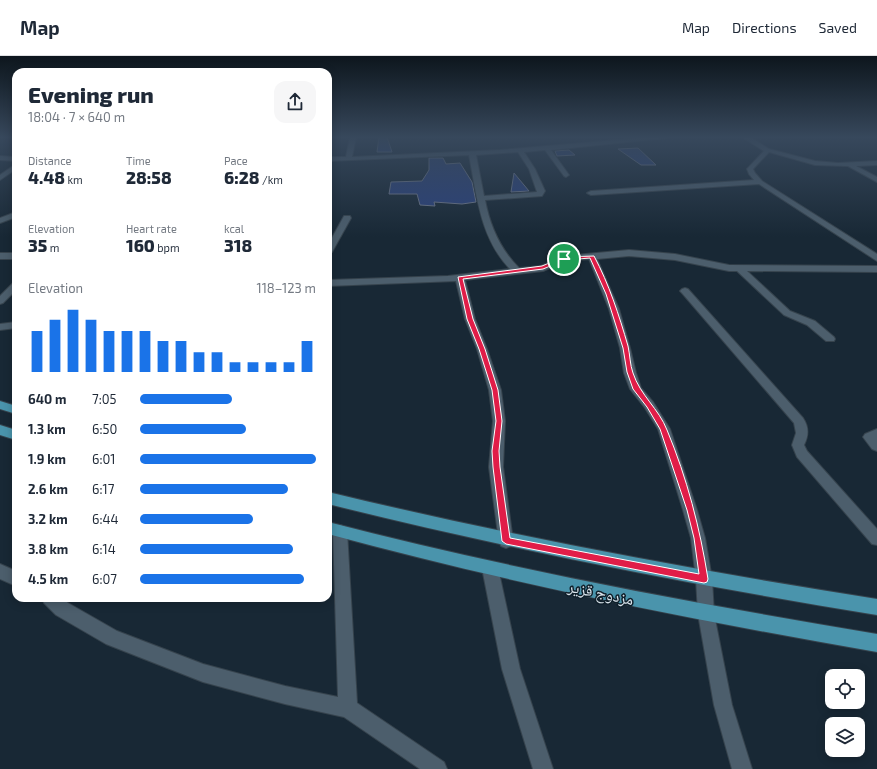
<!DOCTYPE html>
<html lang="en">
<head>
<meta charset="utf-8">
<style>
  :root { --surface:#fff; --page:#f6f6f7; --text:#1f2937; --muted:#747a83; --line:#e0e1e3; --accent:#1a73e8 }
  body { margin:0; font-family:"Exo 2","Noto Naskh Arabic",sans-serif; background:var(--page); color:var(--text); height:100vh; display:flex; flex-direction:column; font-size:15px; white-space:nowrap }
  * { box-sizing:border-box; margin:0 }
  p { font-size:13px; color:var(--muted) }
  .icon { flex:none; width:22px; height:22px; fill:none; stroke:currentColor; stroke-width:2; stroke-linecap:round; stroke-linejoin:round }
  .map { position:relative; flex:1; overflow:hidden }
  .details { position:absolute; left:12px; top:12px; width:320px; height:534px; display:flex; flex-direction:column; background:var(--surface); border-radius:12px; box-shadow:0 2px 10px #0003 }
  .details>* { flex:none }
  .controls { position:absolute; left:825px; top:613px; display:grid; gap:8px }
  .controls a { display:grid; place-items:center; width:40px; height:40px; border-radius:8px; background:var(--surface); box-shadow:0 2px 10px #0003; font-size:20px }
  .pin { position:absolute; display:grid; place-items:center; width:34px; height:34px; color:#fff; margin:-17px; border:2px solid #fff; border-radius:50%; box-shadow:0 1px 4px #0007 }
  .round { display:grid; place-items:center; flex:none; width:42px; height:42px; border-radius:12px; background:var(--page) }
  .overview { display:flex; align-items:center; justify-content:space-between; height:68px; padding:0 16px }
  h1 { font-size:22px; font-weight:800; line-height:30px }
  .stats { display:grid; grid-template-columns:repeat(3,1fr); gap:6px; height:68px; padding:4px 16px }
  .stats div { display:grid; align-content:center }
  .stats b { font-size:17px; font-weight:800 }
  .stats small { font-size:11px; font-weight:400 }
  .stats p { font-size:11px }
  .chart { height:112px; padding:8px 16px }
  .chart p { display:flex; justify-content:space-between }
  .chart svg { width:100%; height:72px; margin-top:4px; stroke:var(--accent); stroke-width:6 }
  ul { padding:0 16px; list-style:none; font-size:13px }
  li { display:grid; grid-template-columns:64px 48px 1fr; align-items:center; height:30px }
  li i { height:10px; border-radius:5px; background:var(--accent) }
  header { display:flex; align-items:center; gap:24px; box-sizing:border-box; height:56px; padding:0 20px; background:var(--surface); border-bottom:1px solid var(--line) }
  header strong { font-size:19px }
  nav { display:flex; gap:22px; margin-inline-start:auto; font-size:14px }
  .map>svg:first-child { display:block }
  .building { fill:#2a417c; stroke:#70798c }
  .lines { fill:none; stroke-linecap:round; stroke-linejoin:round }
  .minor-casing { stroke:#36434d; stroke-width:2 }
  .major-casing { stroke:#36434d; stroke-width:2 }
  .minor { fill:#4c5e6c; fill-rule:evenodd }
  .major { fill:#4a94ac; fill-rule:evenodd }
  .route { fill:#e11d48; stroke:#fff; fill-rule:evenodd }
  .labels { text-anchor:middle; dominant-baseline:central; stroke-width:3; stroke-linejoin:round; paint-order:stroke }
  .near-street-label { font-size:16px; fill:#d8e2ea; stroke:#0f1f2a }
</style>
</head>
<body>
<header>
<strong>Map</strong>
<nav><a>Map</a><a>Directions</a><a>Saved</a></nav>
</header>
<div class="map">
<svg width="877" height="713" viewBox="0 0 877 713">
  <rect width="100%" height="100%" fill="#182835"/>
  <!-- building -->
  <g class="building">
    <polygon points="379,81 387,81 392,96 377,96"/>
    <polygon points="638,92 656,109 641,109 618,93"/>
    <polygon points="569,94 575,99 557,100 555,95"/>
    <polygon points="429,102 443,102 446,108 460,107 472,126 476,146 462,148 434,146 435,150 420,149 417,138 389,138 391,126 422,125 429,114"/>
    <polygon points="514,117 529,135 511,136"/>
  </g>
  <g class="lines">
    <!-- minor casing -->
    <g class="minor-casing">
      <g id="minor">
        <path d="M350 81H356L352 101 500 94 652 81H675L551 94 569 119 566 121 564 120 545 94 524 96 535 113 545 135 542 140 485 144C490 170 500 193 519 212L541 210 564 200 629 194 675 198 729 209 877 210V216L747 215 790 255 815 265 834 281 835 283 834 285H826L807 269 784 259 737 215H729L675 204 629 200 597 203 619 253 630 292 636 317 641 332 653 346 670 373 697 454 705 482 712 523 714 558 732 649 752 713H732L714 649 698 558 696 523 691 482 683 454 658 373 645 352 630 333 624 317 620 292 609 253 589 203 566 205 543 215 465 224 475 263 487 293 501 334 505 365 503 411 513 485 511 490 506 492 501 490 499 485 489 411 493 365 489 334 477 293 465 263 456 225 328 230V224L448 220 510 213C480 182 477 140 469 99L328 105V101H346ZM518 96 529 113 537 136 484 140 476 99Z"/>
        <polygon points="742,81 750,81 769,93 815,105 838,107 877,105 877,109 856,110 877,121 877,126 848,110 815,109 769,96 753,113 755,117 762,125 877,198 877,205 759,128 591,139 587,137 591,135 754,124 749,118 747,113 764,95"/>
        <polygon points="0,100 16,101 16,105 0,104"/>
        <polygon points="16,108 16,113 0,124 0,119"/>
        <polygon points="16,156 16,161 0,167 0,162"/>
        <polygon points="344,160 350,160 351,162 332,196 328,199 328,189"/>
        <rect x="0" y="197" width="16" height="6"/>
        <polygon points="16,226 16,234 3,247 0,248 0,240 13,227"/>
        <path d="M685 232 688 233 803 362C809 371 809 379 804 389L807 395 877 473V489L872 488 797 401 792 389 796 377 794 367 682 237 680 235 682 233Z"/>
        <polygon points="16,266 16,272 0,274 0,268"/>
        <polygon points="877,373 877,395 872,393 863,381 865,378"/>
        <polygon points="340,469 345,471 347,475 357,647 444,706 447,713 420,713 344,661 285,648 203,626 106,588 56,559 44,547 42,542 62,542 68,547 117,575 203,608 285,630 338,641 333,475 335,471"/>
        <polygon points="490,505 495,507 498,512 520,613 553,713 533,713 502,613 482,512 485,507"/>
        <polygon points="0,508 16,515 16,530 0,523"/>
      </g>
    </g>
    <!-- major casing -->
    <g class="major-casing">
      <g id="major">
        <polygon points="0,345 16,350 16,358 0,353"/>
        <polygon points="0,369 16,374 16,384 0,379"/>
        <path d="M328 436C510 480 693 514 877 543V559C692 529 509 493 328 448Z"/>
        <path d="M328 466C509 513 692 547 877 578V596C692 564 509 527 328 478Z"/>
      </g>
    </g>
    <!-- minor -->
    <use href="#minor" class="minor"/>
    <!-- major -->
    <use href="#major" class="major"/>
  </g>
  <!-- sky -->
  <linearGradient id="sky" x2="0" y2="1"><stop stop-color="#0d161d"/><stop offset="0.45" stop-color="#37485c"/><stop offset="1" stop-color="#37485c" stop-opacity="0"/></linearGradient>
  <rect width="877" height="181" fill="url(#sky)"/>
  <!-- route -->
  <path class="route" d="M594 200C609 228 619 259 628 290 630 299 630 309 633 317 640 339 659 353 667 374 687 422 700 472 708 523L707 526 704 527 506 488 502 485 493 411 492 395 496 365 492 334 479 293 467 263 458 221 542 210 564 201ZM590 202 606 238 623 292 627 316 633 333 647 351 660 373 687 454 694 482 699 518 510 482 500 411 499 395 502 365 498 334 485 293 473 263 463 223 543 213 565 204Z"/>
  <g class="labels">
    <!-- near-street labels -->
    <g class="near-street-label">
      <text transform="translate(601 536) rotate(12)">مزدوج قزير</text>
    </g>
  </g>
</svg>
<div class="controls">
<a><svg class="icon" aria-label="locate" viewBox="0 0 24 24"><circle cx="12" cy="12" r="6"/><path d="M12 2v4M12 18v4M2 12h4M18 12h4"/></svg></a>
<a><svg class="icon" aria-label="layers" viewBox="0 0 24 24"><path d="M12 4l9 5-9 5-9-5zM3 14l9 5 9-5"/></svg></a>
</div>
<div class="pin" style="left:564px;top:203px;background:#1e9e55"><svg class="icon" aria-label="arrive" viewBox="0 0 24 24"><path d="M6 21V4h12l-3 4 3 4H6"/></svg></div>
<section class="details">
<div class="overview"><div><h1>Evening run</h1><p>18:04 · 7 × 640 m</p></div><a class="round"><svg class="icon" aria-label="share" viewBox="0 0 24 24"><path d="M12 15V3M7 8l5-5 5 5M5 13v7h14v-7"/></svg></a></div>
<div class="stats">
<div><p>Distance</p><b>4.48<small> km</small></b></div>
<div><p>Time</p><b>28:58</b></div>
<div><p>Pace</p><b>6:28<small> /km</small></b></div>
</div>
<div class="stats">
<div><p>Elevation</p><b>35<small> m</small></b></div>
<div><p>Heart rate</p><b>160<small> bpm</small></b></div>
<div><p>kcal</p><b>318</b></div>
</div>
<div class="chart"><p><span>Elevation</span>118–123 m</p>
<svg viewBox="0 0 160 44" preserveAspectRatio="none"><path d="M5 44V19M15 44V12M25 44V6M35 44V12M45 44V19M55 44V19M65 44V19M75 44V25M85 44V25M95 44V32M105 44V32M115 44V38M125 44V38M135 44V38M145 44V38M155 44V25"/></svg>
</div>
<ul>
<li><b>640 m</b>7:05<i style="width:52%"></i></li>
<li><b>1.3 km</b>6:50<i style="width:60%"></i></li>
<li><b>1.9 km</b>6:01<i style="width:100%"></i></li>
<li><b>2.6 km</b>6:17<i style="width:84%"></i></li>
<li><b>3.2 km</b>6:44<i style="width:64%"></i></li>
<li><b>3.8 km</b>6:14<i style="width:87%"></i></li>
<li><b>4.5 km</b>6:07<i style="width:93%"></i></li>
</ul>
</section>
</div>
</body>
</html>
